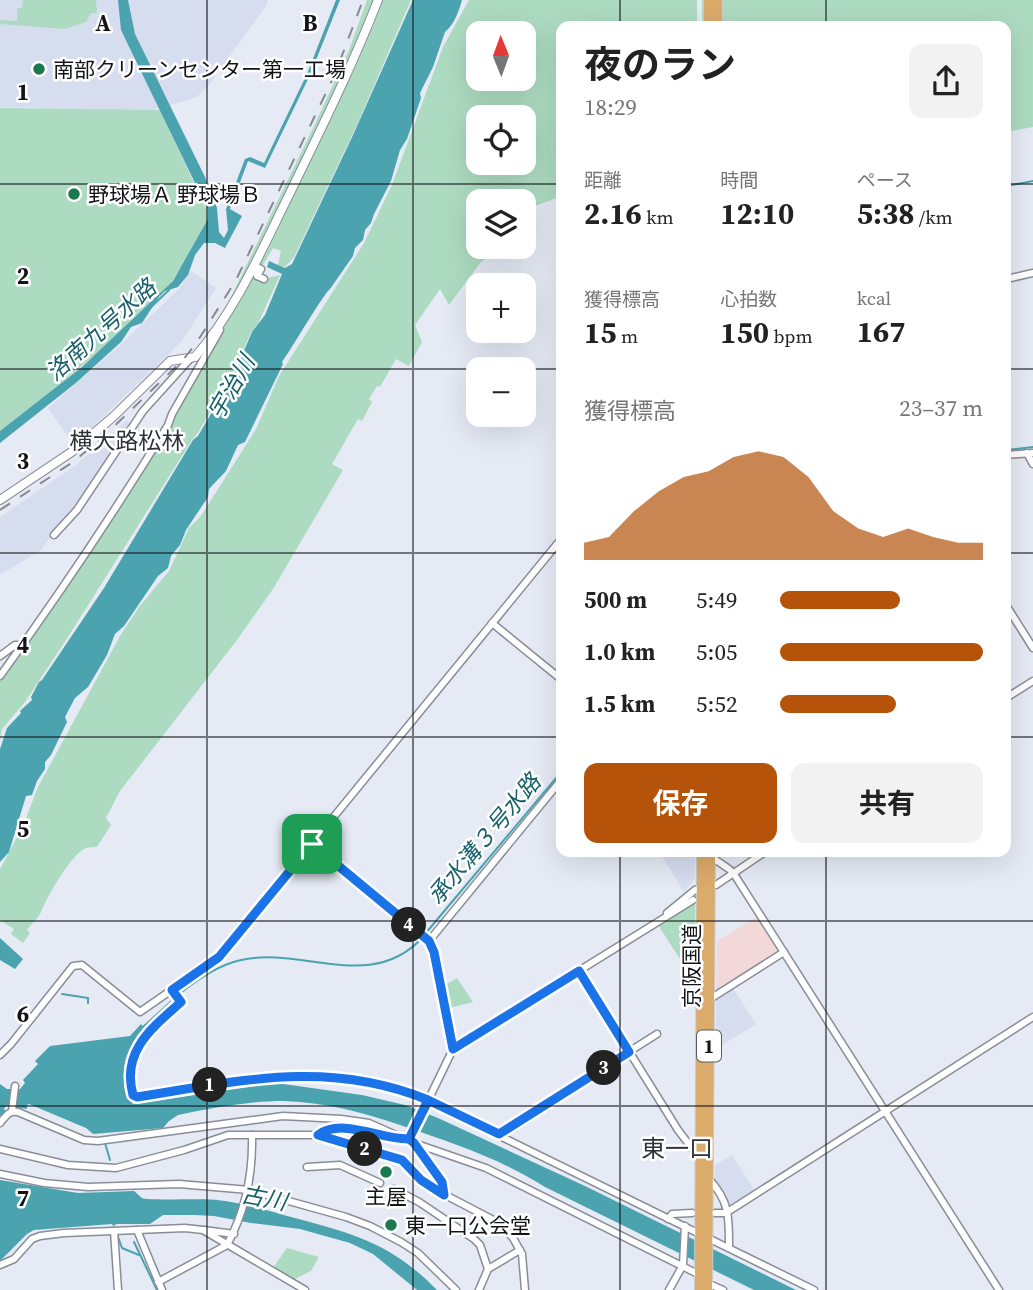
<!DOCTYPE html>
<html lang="ja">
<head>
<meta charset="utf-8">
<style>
  :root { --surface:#fff; --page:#f2f2f2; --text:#222; --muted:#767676; --accent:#b45309 }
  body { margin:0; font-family:"Source Serif 4","Noto Sans JP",serif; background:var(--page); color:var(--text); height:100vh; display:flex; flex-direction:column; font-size:26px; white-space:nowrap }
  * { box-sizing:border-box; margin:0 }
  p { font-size:23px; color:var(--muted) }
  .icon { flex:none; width:38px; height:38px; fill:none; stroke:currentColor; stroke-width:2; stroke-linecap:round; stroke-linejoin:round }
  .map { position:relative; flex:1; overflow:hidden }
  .details { position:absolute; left:556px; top:21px; width:455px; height:836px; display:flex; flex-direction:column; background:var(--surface); border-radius:14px; box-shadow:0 7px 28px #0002 }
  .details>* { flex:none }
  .needle { width:46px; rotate:359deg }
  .controls { position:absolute; left:466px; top:21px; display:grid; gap:14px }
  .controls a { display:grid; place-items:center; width:70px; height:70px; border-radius:14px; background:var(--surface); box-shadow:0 7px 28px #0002; font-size:35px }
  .pin { position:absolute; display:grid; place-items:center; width:60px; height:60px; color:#fff; margin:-30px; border-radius:14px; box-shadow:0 4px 10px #0006 }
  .km { position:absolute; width:35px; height:35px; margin:-18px; border-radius:50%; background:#222; color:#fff; font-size:19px; line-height:35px; text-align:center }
  .round { display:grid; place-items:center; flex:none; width:74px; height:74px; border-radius:14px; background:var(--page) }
  .head { display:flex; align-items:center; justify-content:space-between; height:119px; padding:0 28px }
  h1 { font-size:38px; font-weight:700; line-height:52px }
  .metrics { display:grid; grid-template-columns:repeat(3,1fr); gap:10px; height:119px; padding:7px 28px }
  .metrics div { display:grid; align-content:center }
  .metrics b { font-size:30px; font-weight:700 }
  .metrics small { font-size:19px; font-weight:400 }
  .metrics p { font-size:19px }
  .chart { height:196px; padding:14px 28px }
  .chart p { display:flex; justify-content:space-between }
  .chart svg { width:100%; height:126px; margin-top:7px; fill:var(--accent); opacity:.7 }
  .cta { display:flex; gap:14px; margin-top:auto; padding:14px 28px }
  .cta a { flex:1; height:80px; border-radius:14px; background:var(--accent); color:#fff; font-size:28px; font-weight:700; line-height:80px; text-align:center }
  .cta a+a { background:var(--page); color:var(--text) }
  ul { padding:0 28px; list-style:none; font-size:23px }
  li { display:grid; grid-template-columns:112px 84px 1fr; align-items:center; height:52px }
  li i { height:18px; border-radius:9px; background:var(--accent) }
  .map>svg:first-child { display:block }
  .commercial { fill:#f3d8da }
  .built { fill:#d6ddef }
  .green { fill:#addbc1; fill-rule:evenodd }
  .water { fill:#4ba3b0 }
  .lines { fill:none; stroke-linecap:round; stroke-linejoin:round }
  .stream { stroke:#4ba3b0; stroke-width:2 }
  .minor-casing { stroke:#898d97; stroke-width:9 }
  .secondary-casing { stroke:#898d97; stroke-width:10 }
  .trunk-casing { stroke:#cbcbcc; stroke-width:12 }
  .minor { stroke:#fff; stroke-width:6 }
  .secondary { stroke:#fff; stroke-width:8 }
  .trunk { stroke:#dbab6c; stroke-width:10 }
  .rail { stroke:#868991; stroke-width:2; stroke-dasharray:12 12; stroke-linecap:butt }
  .route-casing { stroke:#fff; stroke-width:14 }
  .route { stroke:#1a73e8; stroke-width:9 }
  .grid { fill:none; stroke:#121417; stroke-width:2; stroke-opacity:0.55 }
  .poi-dot { fill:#1b784f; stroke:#fff; stroke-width:2.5 }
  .labels { text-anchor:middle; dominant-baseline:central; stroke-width:5; stroke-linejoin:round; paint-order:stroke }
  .shield { fill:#fff; stroke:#595a5d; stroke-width:2 }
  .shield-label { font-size:19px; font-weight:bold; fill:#121417 }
  .poi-label { font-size:21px; fill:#121417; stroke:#fff; text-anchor:start }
  .street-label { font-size:21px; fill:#121417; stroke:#fff }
  .water-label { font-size:23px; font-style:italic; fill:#18606a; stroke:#fff }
  .neighbourhood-label { font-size:23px; fill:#2e323a; stroke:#fff }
  .quarter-label { font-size:24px; fill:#2e323a; stroke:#fff }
  .grid-label { font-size:23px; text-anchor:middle; font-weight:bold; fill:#121417; stroke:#fff; stroke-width:5; stroke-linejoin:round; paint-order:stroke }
</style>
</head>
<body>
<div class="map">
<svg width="1033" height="1290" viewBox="0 0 1033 1290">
  <rect width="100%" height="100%" fill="#e5eaf5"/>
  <!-- commercial -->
  <polygon class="commercial" points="758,916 780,951 716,993 717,941"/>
  <!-- built -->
  <g class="built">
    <polygon points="0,0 268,0 266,6 208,86 197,97 150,111 0,107"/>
    <polygon points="191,271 216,288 182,341 74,445 48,408 116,349 180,288"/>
    <polygon points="127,420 131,424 75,508 58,526 41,550 0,575 0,517 76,465"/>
    <polygon points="668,852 695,852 695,878 684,892 662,856"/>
    <polygon points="732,987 756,1024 716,1049 716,997"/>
    <polygon points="732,1155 754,1190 729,1205 715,1180 715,1165"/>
  </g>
  <!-- green -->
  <g class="green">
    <polygon points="23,0 96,0 97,13 91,13 86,22 64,29 0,24 0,20 17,21 17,8 22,8"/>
    <polygon points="367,0 374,0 326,113 249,270 223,319 194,354 228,303 315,124 349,50"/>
    <polygon points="382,0 411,0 357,125 294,257 285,267 278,265 281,251 273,248 263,265 259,262 361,51"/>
    <path d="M469 0H697V26H562V196L530 208V220L523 228V201H478V247H500L481 262 449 305 440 289 415 325 422 342 409 366 396 359 380 387 377 386 369 399 372 402 362 421 358 419 332 464 343 470 273 589 237 640 120 791 106 818 111 825 97 847C93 847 89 847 86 848 71 854 47 897 41 912 38 919 31 924 27 930L30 933 23 943 11 934 14 929 0 920V869L23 826 38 787 120 636 139 607 169 571 189 528 201 516 256 429 279 376 364 243 392 185 443 47ZM478 33H523V79H478ZM478 117H523V163H478Z"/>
    <polygon points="702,0 1033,0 1033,127 1006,132 1006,26 702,26"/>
    <polygon points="0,108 160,110 208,213 208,224 204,231 171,283 115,338 52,391 0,431"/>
    <polygon points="257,267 257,276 264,279 280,275 257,326 251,332 229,382 197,434 192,440 68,637 25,702 2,729 0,741 0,676 72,575 172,414"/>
    <polygon points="695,903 695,956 682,962 658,925"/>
    <polygon points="457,978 473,1002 446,1009 442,987"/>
    <polygon points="287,1248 319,1257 311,1271 291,1281 273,1268"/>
  </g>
  <!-- water -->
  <g class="water">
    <polygon points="118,0 128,0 135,34 205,177 217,208 219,232 224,238 228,230 226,209 245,159 250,157 264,163 307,74 336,0 340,0 310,75 265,168 248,161 230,209 242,216 225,248 215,243 204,243 195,255 188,275 178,287 165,291 159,297 142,323 131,327 121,342 77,382 0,443 0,431 82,367 173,281 208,219 208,210 121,30"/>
    <path d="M413 0H462C459 11 454 25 445 32L433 67 420 93 421 98 407 139 400 150 391 181 374 214 371 223 365 230 363 240 355 248 353 256 330 289C324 293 291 350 282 362L283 364 245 442 238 445 226 471 209 489 208 497 186 530 180 545 171 556 168 568 158 576 124 626 115 634 107 655 88 687 75 698 65 717 67 722 51 755 45 762V769L37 781 32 795 26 796 9 852 0 862V749L7 728 21 713 20 711 32 700 31 697 39 682 42 680 104 588 193 440 198 436 219 400 224 397 252 332 265 315 282 274 267 267 269 261 285 268 292 264 354 133Z"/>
    <polygon points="0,938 23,959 15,969 0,960"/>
    <path d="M141 1024 145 1029C125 1051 127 1066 126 1095L133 1104 276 1083 362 1095 405 1105 438 1118 585 1186 796 1290H754L545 1187C501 1159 453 1143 403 1126 362 1112 328 1103 284 1101 248 1101 213 1108 178 1115L169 1121 163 1128 93 1134 86 1128 29 1104 27 1105V1109L6 1106 4 1109 6 1112 0 1116V1084L7 1089H20L25 1083 23 1080 38 1064 35 1061 50 1046 130 1036Z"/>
    <path d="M0 1180 78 1193 134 1191C137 1193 139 1196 142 1198 149 1201 204 1198 217 1200 242 1203 267 1210 291 1217 352 1233 391 1243 437 1290H417L373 1254 350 1243 300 1229 251 1223 214 1216 195 1215H163L150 1224H117L113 1226 112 1224 34 1230 27 1234 0 1261Z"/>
  </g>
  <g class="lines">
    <!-- stream -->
    <g class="stream">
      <polyline points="1006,186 1033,181"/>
      <polyline points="150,308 169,290"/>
      <polyline points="1006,450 1033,447"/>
      <polyline points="425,934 562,771"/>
      <polyline points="62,994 88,998 88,1003"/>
      <path d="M179 994C197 980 218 965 241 960 302 946 371 993 422 938"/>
      <polyline points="143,1027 175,998"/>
      <polyline points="105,1143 110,1160"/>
      <polyline points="117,1234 122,1248 139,1255"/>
      <polyline points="134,1242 157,1290"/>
    </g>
    <!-- minor casing -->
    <g class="minor-casing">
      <g id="minor">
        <polyline points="254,272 257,267 261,269 257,276 264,279"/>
        <polyline points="1006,279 1033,273"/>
        <polyline points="1027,453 1033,464"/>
        <polyline points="1006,455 1033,453"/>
        <polyline points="54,535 77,510 143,411 190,359"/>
        <polyline points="1006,605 1033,648"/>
        <polyline points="492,623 562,680"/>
        <polyline points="0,656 15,645 21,645"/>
        <path d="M0 676C59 595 115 511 168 425L172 414 220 330"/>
        <polyline points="1006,698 1033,681"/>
        <polyline points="312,844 429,941 432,946 453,1049 409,1140"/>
        <polyline points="710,856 729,869 734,874 999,1290"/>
        <polyline points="716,885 765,852"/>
        <polyline points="667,913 695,890 702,889"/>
        <polyline points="429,941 562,779"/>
        <polyline points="579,971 678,1130 694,1151 700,1151"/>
        <path d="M172 990 181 1002C153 1028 121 1052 133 1095L137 1096C181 1090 226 1080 271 1076 318 1073 364 1079 410 1092L814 1290"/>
        <polyline points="710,999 784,952"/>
        <polyline points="453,1049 693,900"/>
        <polyline points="0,1055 11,1044 73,966 82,965 140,1012 219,957 562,538"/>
        <polyline points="12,1111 15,1086"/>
        <path d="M0 1123C6 1116 9 1110 18 1112L84 1140 98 1141 283 1116 341 1119 369 1123 414 1143 486 1168 700 1275"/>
        <polyline points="499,1134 657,1034"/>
        <path d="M318 1135C342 1117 380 1140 407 1140"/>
        <polyline points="415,1143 442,1182 444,1195"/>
        <polyline points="0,1149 68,1165 116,1168 184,1150 228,1135 318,1135 402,1160 430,1187 499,1223 513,1238 522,1254 525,1290"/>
        <polyline points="307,1167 340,1165 380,1183"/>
        <polyline points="0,1174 44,1183 88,1187 179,1184 249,1190 346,1217 370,1226 401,1242 418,1253 456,1290"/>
        <path d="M709 1179C730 1202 729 1218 729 1247"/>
        <polyline points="394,1189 419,1202 474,1239 480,1245 488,1269 479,1290"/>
        <polyline points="715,1213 725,1213 729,1211 1033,1017"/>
        <polyline points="668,1219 672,1214 692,1213"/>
        <polyline points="137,1230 162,1290"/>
        <polyline points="204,1230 234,1234"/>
        <polyline points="114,1231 118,1290"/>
        <polyline points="0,1265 14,1259 32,1239 40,1236 64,1233 185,1228 203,1230 305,1290"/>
        <polyline points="488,1269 520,1250"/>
        <path d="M158 1282 227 1245C246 1210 253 1174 252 1135"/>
        <polyline points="707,1283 723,1290"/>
        <polyline points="669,1290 683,1265 685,1226"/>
      </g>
    </g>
    <!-- secondary casing -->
    <g class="secondary-casing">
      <path id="secondary" d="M0 500 73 451 114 416 170 361 195 357C236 310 261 251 289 195 320 131 352 67 378 0"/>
    </g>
    <!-- trunk casing -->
    <g class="trunk-casing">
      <g id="trunk">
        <polyline points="709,26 709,0"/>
        <polyline points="717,26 717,0"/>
        <polyline points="700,1290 702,852"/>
        <polyline points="707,1290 710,852"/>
      </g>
    </g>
    <!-- minor -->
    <use href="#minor" class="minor"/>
    <!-- secondary -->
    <use href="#secondary" class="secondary"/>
    <!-- trunk -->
    <use href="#trunk" class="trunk"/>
    <!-- rail -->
    <polyline class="rail" points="0,510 73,462 102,438 183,360 197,342 236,280 335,74 363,0"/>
  </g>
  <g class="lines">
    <!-- route casing -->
    <g class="route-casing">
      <path id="route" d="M312 844 219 957 172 990 181 1002C152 1028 121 1051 133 1095L137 1097C239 1081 328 1059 428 1100L427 1103 409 1139C381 1140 342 1117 318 1135L402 1160 421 1180 444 1195 442 1182 414 1143 409 1139 428 1100 499 1134 629 1052 579 971 453 1049 434 952 429 941 312 844"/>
    </g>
    <!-- route -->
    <use href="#route" class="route"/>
  </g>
  <!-- grid -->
  <path class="grid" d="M207 0V1290M413 0V1290M620 0V26M826 0V26M0 184H562M1006 184H1033M0 369H562M1006 369H1033M0 553H562M1006 553H1033M0 737H562M1006 737H1033M620 852V1290M826 852V1290M0 921H1033M0 1106H1033"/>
  <!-- markers -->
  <g class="poi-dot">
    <circle cx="39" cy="69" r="7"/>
    <circle cx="74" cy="194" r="7"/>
    <circle cx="386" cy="1172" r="7"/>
    <circle cx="391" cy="1225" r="7"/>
  </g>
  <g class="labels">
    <!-- shield labels -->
    <rect class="shield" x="697" y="1030.5" width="24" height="31" rx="5"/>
    <g class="shield-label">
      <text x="709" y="1046">1</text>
    </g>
    <!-- poi labels -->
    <g class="poi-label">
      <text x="53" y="69">南部クリーンセンター第一工場</text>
      <text x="88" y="194">野球場Ａ 野球場Ｂ</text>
      <text x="386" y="1196" text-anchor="middle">主屋</text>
      <text x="405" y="1225">東一口公会堂</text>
    </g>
    <!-- street labels -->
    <g class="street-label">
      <text transform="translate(691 966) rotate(-90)">京阪国道</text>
    </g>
    <!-- water labels -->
    <g class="water-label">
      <text transform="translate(101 330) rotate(-42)">洛南九号水路</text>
      <text transform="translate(231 387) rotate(-60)">宇治川</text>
      <text transform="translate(484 839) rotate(-50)">承水溝３号水路</text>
      <text transform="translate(264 1198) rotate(11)">古川</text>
    </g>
    <!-- neighbourhood labels -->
    <g class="neighbourhood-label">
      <text x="127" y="441">横大路松林</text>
    </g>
    <!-- quarter labels -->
    <g class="quarter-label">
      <text x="677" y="1148">東一口</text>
    </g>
  </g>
  <g class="grid-label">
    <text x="103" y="31">A</text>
    <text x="310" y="31">B</text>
    <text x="23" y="100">1</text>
    <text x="23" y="284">2</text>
    <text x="23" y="469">3</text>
    <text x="23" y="653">4</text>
    <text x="23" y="837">5</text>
    <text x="23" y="1022">6</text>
    <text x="23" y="1206">7</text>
  </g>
</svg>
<div class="controls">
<a><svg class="needle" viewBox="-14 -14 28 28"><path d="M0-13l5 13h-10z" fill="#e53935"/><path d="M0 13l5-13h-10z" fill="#767676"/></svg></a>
<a><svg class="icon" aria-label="locate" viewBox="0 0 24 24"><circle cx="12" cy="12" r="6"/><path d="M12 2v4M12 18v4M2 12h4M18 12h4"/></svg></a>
<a><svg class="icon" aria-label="layers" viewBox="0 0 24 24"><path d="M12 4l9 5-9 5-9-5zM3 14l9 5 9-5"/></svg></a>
<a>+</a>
<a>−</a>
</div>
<div class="pin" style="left:312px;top:844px;background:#1e9e55"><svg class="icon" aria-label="arrive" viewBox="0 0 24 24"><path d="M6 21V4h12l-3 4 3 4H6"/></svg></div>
<b class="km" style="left:210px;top:1085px">1</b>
<b class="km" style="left:365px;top:1149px">2</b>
<b class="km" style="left:604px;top:1068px">3</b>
<b class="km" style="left:409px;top:925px">4</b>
<section class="details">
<div class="head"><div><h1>夜のラン</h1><p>18:29</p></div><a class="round"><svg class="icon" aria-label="share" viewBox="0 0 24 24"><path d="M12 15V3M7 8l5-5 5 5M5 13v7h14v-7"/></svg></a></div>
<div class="metrics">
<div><p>距離</p><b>2.16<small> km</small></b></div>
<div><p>時間</p><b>12:10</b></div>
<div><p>ペース</p><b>5:38<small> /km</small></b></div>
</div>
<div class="metrics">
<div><p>獲得標高</p><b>15<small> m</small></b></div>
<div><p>心拍数</p><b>150<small> bpm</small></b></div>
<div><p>kcal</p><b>167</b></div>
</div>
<div class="chart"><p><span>獲得標高</span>23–37 m</p>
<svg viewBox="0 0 160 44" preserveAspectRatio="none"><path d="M0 44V38L10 36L20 27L30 20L40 15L50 13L60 8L70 6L80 8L90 15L100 27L110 33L120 36L130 33L140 36L150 38L160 38V44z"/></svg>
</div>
<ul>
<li><b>500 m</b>5:49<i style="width:59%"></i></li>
<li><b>1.0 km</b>5:05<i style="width:100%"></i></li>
<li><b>1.5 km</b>5:52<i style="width:57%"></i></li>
</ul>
<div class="cta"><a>保存</a><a>共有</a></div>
</section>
</div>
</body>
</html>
